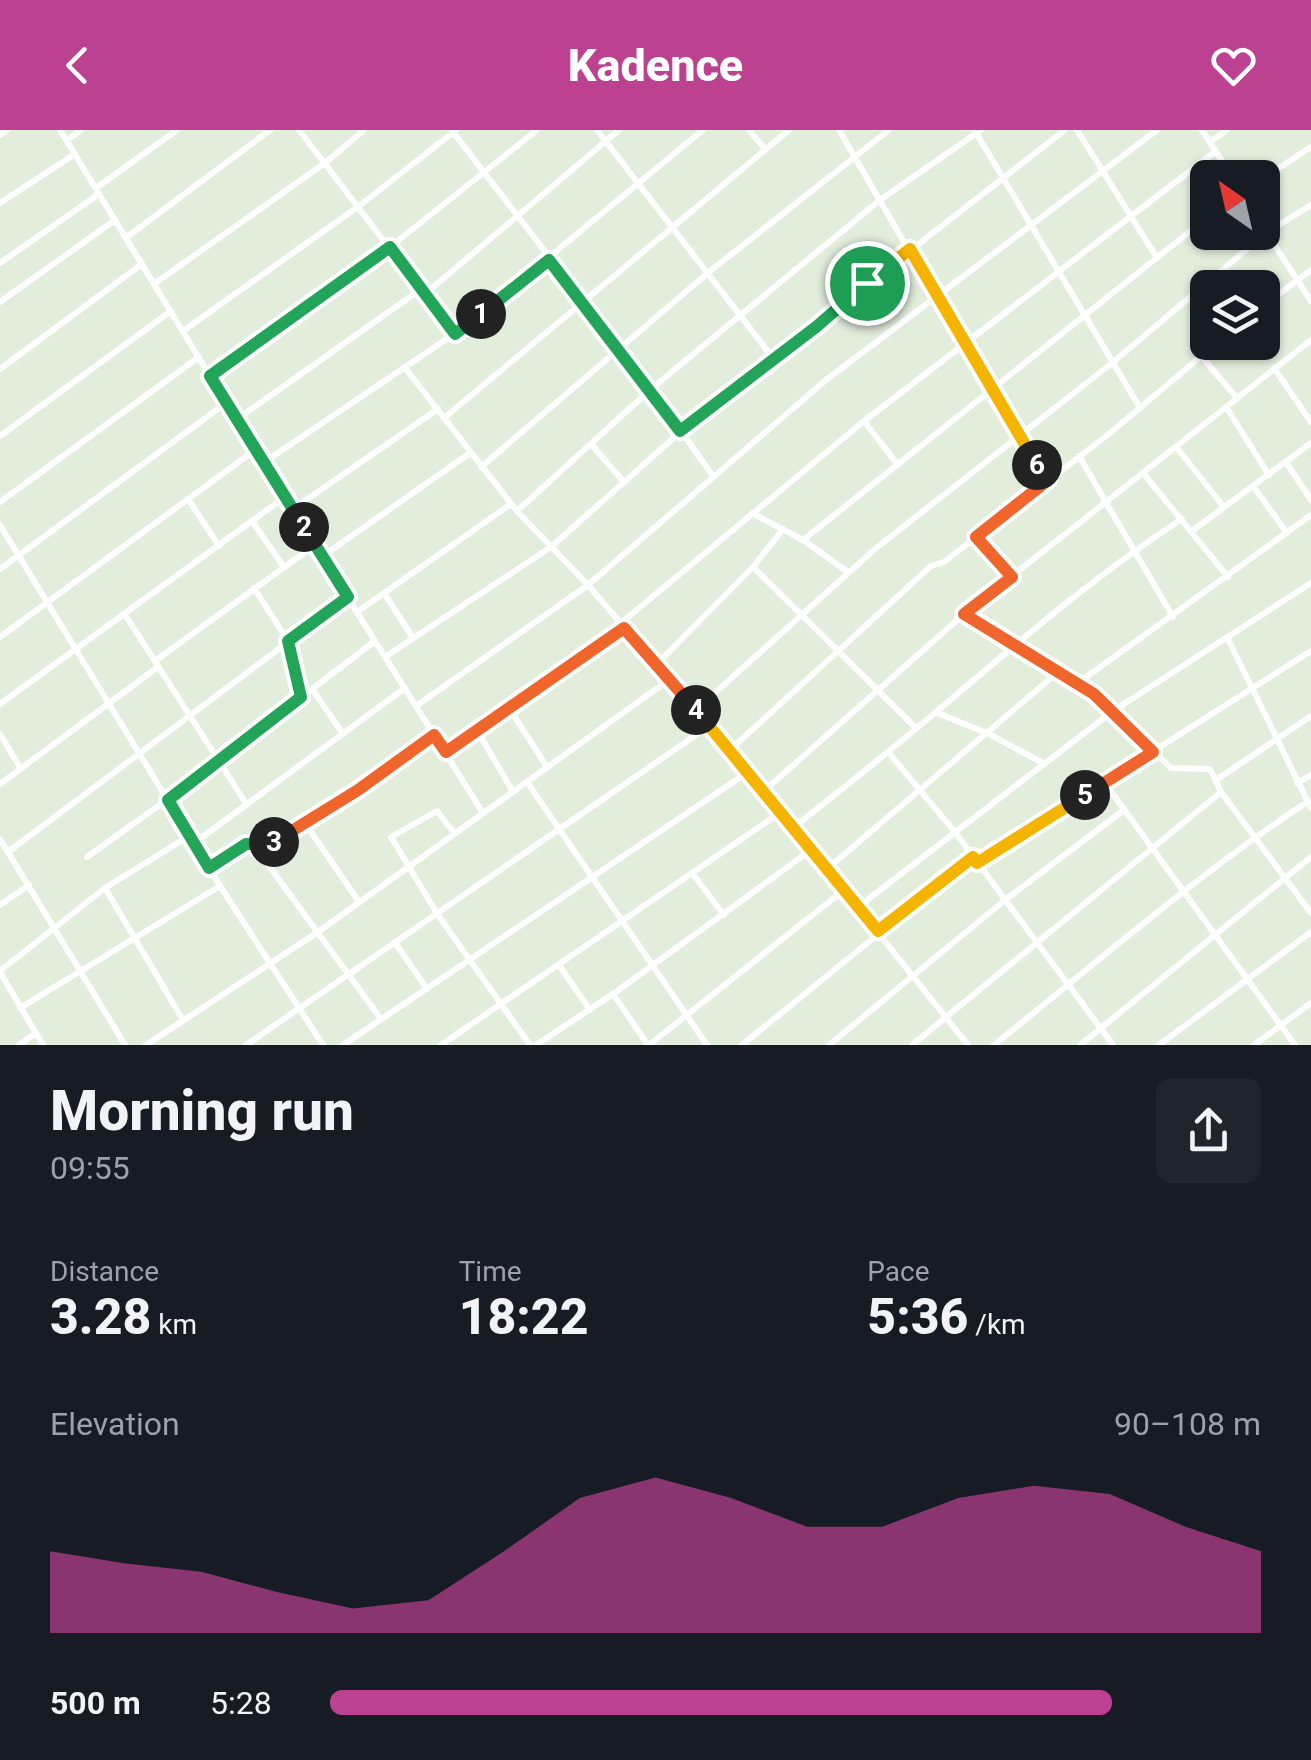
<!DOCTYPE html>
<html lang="en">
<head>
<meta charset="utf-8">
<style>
  :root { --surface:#171b24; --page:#20242c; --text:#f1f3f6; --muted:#9ea1a6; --accent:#bd4191 }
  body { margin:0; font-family:Roboto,sans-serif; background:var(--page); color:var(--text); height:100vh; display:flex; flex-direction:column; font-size:38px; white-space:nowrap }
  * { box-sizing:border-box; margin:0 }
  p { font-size:32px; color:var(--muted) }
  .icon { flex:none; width:55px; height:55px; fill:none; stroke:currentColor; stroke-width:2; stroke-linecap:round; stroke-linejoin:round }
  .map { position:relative; height:915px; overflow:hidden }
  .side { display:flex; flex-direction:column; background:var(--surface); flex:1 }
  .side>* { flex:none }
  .needle { width:65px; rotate:326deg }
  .buttons { position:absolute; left:1190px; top:30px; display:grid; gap:20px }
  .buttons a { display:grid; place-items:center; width:90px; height:90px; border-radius:15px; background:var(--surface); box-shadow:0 2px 8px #0004; font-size:50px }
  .pin { position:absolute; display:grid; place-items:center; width:85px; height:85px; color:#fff; margin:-42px; border:5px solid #fff; border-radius:50%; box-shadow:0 2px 10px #0007 }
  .km { position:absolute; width:50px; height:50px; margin:-25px; border-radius:50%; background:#222; color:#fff; font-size:28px; line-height:50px; text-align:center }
  .round { display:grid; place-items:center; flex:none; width:105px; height:105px; border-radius:15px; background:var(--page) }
  .head { display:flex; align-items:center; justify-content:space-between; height:170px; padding:0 50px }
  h1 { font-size:55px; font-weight:800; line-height:75px }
  .figures { display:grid; grid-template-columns:repeat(3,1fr); gap:15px; height:170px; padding:10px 50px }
  .figures div { display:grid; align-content:center }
  .figures b { font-size:50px; font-weight:800 }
  .figures small { font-size:28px; font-weight:400 }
  .figures p { font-size:28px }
  .chart { height:280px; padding:20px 50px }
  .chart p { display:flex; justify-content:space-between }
  .chart svg { width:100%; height:180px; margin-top:10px; fill:var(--accent); opacity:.7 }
  ul { padding:0 50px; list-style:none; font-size:32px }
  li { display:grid; grid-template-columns:160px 120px 1fr; align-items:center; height:75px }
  li i { height:25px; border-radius:12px; background:var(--accent) }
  header { display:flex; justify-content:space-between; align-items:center; height:130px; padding:0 50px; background:var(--accent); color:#fff; font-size:45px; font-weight:800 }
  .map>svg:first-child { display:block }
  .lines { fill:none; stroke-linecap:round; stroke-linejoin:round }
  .minor { stroke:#fff; stroke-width:6 }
  .split-1-casing { stroke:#fff; stroke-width:20 }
  .split-2-casing { stroke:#fff; stroke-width:20 }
  .split-3-casing { stroke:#fff; stroke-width:20 }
  .split-4-casing { stroke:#fff; stroke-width:20 }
  .split-5-casing { stroke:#fff; stroke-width:20 }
  .split-6-casing { stroke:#fff; stroke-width:20 }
  .split-7-casing { stroke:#fff; stroke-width:20 }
  .split-1 { stroke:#22a559; stroke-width:12 }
  .split-2 { stroke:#22a559; stroke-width:12 }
  .split-3 { stroke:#22a559; stroke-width:12 }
  .split-4 { stroke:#f0652b; stroke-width:12 }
  .split-5 { stroke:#f5b400; stroke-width:12 }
  .split-6 { stroke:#f0652b; stroke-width:12 }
  .split-7 { stroke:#f5b400; stroke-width:12 }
</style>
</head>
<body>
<header><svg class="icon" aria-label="back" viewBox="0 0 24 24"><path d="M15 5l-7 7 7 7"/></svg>Kadence<svg class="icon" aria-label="heart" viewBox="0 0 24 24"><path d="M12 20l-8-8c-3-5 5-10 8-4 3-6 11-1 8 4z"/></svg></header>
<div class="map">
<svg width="1311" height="915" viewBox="0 0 1311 915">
  <rect width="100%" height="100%" fill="#e2eddc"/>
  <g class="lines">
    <!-- minor -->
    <g class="minor">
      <polyline points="60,0 255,320 483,683"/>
      <polyline points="299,0 455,204"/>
      <polyline points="597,0 773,228"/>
      <polyline points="749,0 765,19"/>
      <polyline points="839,0 991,262 1048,351"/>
      <polyline points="1077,0 1157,128"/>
      <polyline points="1202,0 1233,48"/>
      <polyline points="975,1 1140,278"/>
      <polyline points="453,2 651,259 713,346"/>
      <polyline points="0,5 7,0"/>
      <polyline points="67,10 81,0"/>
      <polyline points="1210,12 1227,0"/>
      <polyline points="1262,49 1311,17"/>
      <polyline points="96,58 177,0"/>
      <polyline points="0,73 75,24"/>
      <polyline points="1262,96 1311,171"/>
      <polyline points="127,107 270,0"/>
      <polyline points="0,133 99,64"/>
      <polyline points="154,154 325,33 364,0"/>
      <polyline points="425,164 619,0"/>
      <polyline points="0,172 115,90"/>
      <polyline points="1262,177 1311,140"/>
      <polyline points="183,201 359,76 455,1"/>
      <polyline points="1201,226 1237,268"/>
      <polyline points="405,238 517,381 588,455 758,653 968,915"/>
      <polyline points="1274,238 1311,292"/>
      <polyline points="0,239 142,134"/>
      <polyline points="210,246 390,117 537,0"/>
      <polyline points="1226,277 1269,345"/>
      <polyline points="444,288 789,0"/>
      <polyline points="236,290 421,159"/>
      <polyline points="864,291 898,335"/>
      <polyline points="0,306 171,181"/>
      <polyline points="591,314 623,351"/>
      <polyline points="1177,318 1224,377"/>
      <polyline points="1079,326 1173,487"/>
      <polyline points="1286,332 1311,370"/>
      <polyline points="263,333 463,198 703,0"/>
      <polyline points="481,337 709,142 889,0"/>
      <polyline points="1144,344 1228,447"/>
      <polyline points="1253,356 1287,403"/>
      <polyline points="188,369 219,416"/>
      <polyline points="0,372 199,227"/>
      <polyline points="293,379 438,279"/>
      <polyline points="517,381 651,259 880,70 981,0"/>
      <polyline points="752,383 803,410 848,442"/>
      <polyline points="252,391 284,437"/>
      <polyline points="0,395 220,756 323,915"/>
      <polyline points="1192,401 1311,313"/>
      <polyline points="976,407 1011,447"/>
      <polyline points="803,410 1208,87"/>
      <polyline points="323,426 470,323"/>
      <polyline points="753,437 916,598"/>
      <polyline points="0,439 226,273"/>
      <polyline points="254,458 288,511 301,567"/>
      <polyline points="384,463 413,508"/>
      <polyline points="357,482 511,374"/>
      <polyline points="126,486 247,675"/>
      <polyline points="621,493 864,291 1216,21"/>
      <polyline points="0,507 255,320"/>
      <polyline points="1228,509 1311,678"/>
      <polyline points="385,527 551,417 704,281 1065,0"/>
      <polyline points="155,531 315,415"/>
      <polyline points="657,534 753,437 783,399"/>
      <polyline points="1078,553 1311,385"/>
      <polyline points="312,559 343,604"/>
      <polyline points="0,574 285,367"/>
      <polyline points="416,576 588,455 826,250 1157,0"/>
      <polyline points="509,578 547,637"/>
      <polyline points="696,580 875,419 1112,233 1266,103 1311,75"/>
      <polyline points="935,582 989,604 1043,633"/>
      <polyline points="477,600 513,662"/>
      <polyline points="0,604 21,639"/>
      <polyline points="730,620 931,436 944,432 1110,303 1218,212"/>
      <polyline points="445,622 625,497"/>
      <polyline points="888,622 955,702 1113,915"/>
      <polyline points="1216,650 1311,586"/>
      <polyline points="527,652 707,915"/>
      <polyline points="1105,653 1295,915"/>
      <polyline points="1297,653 1311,645"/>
      <polyline points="0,654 158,537"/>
      <polyline points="764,661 964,484 1311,210"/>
      <polyline points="1221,662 1311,783"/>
      <polyline points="305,693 359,772"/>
      <path d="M793 698C841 660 889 622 936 582 1015 515 1094 446 1182 389"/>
      <polyline points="454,703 437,681 391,707 438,785 530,915"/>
      <polyline points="0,709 125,915"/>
      <polyline points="194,713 405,558"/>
      <polyline points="260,721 358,660 434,605"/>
      <polyline points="8,722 348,467"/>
      <polyline points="87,727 168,669 375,511"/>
      <polyline points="977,733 1311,521"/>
      <polyline points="209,738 246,715 253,714 381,889"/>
      <polyline points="827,739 1058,542"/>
      <polyline points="692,743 724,785"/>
      <polyline points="105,758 183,890"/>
      <polyline points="0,775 29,755"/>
      <polyline points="858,777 1113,581 1311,453"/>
      <polyline points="396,814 427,859"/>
      <polyline points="559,835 590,880"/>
      <polyline points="0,841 105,758 189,706"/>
      <polyline points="0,842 43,915"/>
      <polyline points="613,864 648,915"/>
      <polyline points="20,878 220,756"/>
      <polyline points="19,915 36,903"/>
      <polyline points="146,915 318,802 670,549"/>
      <polyline points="246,915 709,596"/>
      <polyline points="343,915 748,642"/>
      <polyline points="441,915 781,682"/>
      <polyline points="536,915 613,864 811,720"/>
      <polyline points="649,915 844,760"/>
      <polyline points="742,915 973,727"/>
      <polyline points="829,915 1005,770 1124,680"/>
      <polyline points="912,915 1221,662 1210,639 1171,638 1094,564 964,484"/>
      <path d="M994 915C1097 832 1197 745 1307 672"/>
      <polyline points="1080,915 1311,727"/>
      <polyline points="1159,915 1311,802"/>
      <polyline points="1254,915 1311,873"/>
    </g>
  </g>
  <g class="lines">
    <!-- split-1 casing -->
    <g class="split-1-casing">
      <polyline id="split-1" points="481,184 549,130 680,301 816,197 867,153"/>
    </g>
    <!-- split-2 casing -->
    <g class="split-2-casing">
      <polyline id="split-2" points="304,397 210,246 390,117 455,204 481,184"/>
    </g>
    <!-- split-3 casing -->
    <g class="split-3-casing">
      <polyline id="split-3" points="274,712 260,721 253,714 246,714 209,738 168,670 301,567 288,511 348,467 304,397"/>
    </g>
    <!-- split-4 casing -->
    <g class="split-4-casing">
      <polyline id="split-4" points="274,712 358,660 434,605 446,622 624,498 696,580"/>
    </g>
    <!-- split-5 casing -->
    <g class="split-5-casing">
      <polyline id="split-5" points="696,580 878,801 973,727 977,733 1085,665"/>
    </g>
    <!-- split-6 casing -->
    <g class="split-6-casing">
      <polyline id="split-6" points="1037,335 1048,350 976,407 1012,447 964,484 1094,564 1153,622 1085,665"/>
    </g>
    <!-- split-7 casing -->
    <g class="split-7-casing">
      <polyline id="split-7" points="867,153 910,119 1037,335"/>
    </g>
    <!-- split-1 -->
    <use href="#split-1" class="split-1"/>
    <!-- split-2 -->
    <use href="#split-2" class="split-2"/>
    <!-- split-3 -->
    <use href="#split-3" class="split-3"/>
    <!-- split-4 -->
    <use href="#split-4" class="split-4"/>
    <!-- split-5 -->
    <use href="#split-5" class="split-5"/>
    <!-- split-6 -->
    <use href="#split-6" class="split-6"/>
    <!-- split-7 -->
    <use href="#split-7" class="split-7"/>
  </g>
</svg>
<div class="buttons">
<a><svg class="needle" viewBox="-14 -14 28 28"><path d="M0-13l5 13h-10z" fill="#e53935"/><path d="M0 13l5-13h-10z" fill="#9ea1a6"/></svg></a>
<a><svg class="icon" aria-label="layers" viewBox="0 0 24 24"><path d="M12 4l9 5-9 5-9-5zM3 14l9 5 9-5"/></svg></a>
</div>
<div class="pin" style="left:867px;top:153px;background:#1e9e55"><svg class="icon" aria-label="arrive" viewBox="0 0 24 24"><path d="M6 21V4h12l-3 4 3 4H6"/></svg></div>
<b class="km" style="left:481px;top:184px">1</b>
<b class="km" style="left:304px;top:397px">2</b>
<b class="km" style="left:274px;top:712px">3</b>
<b class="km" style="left:696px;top:580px">4</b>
<b class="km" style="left:1085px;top:665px">5</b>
<b class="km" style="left:1037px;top:335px">6</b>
</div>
<section class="side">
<div class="head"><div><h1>Morning run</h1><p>09:55</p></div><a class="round"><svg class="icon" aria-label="share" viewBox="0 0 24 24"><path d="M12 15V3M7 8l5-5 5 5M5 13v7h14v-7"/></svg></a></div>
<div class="figures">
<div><p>Distance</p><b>3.28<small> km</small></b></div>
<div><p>Time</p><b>18:22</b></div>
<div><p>Pace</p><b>5:36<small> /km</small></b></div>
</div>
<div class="chart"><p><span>Elevation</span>90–108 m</p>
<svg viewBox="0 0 160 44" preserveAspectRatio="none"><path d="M0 44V24L10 27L20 29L30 34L40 38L50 36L60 24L70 11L80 6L90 11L100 18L110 18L120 11L130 8L140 10L150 18L160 24V44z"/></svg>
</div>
<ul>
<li><b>500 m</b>5:28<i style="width:84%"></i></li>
</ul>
</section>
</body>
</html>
